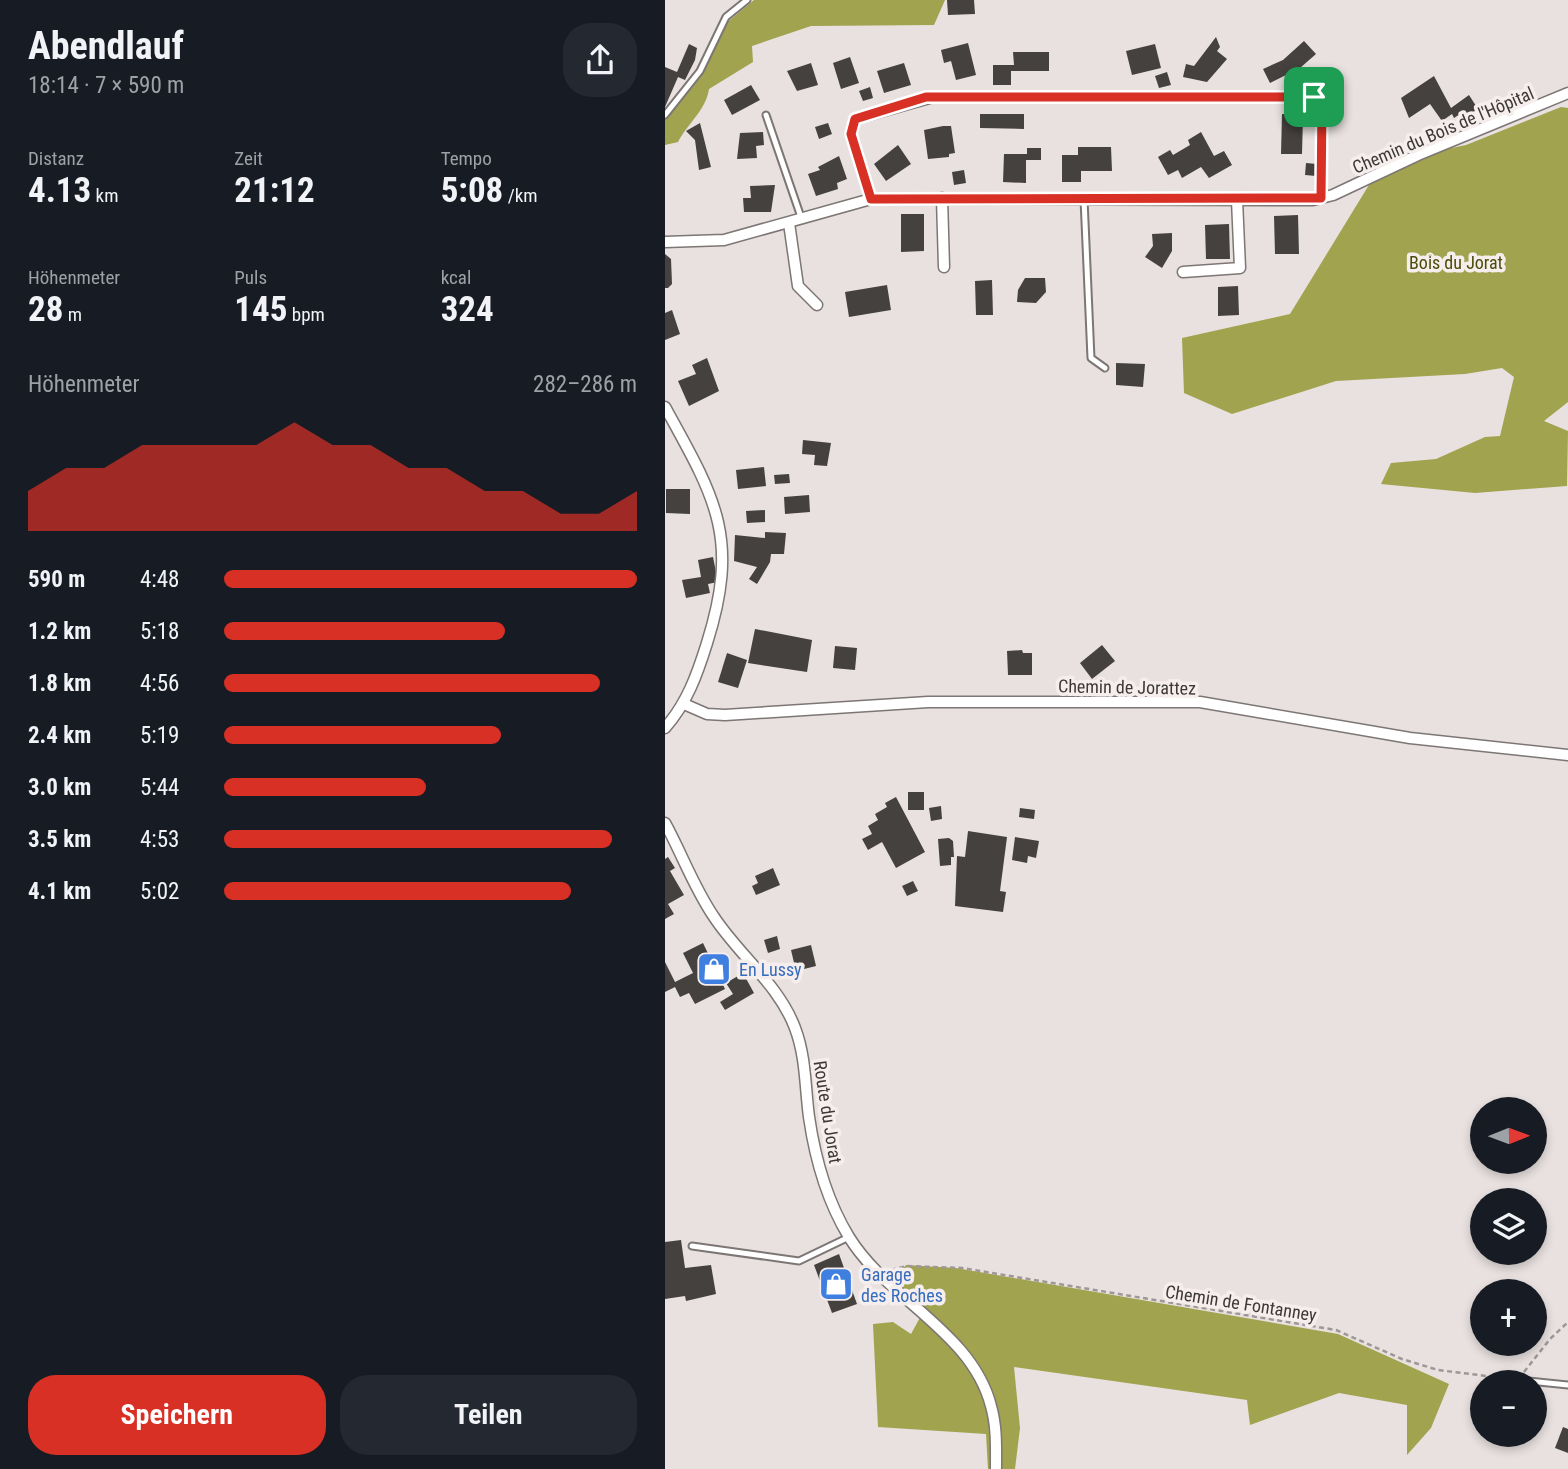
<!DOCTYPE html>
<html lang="de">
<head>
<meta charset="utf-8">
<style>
  :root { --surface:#171b24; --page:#242831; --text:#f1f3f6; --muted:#9ea1a6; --accent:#d93025 }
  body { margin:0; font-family:"Roboto Condensed",sans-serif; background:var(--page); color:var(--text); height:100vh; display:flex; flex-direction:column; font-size:26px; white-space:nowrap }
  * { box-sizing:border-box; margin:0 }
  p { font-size:23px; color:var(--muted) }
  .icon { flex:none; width:38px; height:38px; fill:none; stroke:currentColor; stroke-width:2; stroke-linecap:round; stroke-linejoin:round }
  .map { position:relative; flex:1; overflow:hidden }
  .drawer { display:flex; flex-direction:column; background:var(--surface); width:665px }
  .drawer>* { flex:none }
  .needle { width:46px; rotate:89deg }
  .controls { position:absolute; left:805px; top:1097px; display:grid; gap:14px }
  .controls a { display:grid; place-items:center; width:77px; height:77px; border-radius:50%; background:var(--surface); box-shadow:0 4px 10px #0003; font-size:35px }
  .pin { position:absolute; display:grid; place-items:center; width:60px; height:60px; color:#fff; margin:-30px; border-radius:14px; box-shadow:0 4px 10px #0006 }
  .round { display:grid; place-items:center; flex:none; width:74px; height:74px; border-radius:28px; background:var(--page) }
  .summary { display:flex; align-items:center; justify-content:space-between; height:119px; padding:0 28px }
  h1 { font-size:38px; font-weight:700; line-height:52px }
  .figures { display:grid; grid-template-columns:repeat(3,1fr); gap:10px; height:119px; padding:7px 28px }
  .figures div { display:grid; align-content:center }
  .figures b { font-size:35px; font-weight:700 }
  .figures small { font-size:19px; font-weight:400 }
  .figures p { font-size:19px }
  .chart { height:196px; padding:14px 28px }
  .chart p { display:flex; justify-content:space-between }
  .chart svg { width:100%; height:126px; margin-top:7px; fill:var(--accent); opacity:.7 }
  .button { display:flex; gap:14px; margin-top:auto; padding:14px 28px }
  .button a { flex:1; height:80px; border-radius:28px; background:var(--accent); color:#fff; font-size:28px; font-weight:700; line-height:80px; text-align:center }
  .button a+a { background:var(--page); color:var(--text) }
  ul { padding:0 28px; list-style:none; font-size:23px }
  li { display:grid; grid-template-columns:112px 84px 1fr; align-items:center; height:52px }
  li i { height:18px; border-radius:9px; background:var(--accent) }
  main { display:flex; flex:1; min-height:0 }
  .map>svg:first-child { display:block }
  .forest { fill:#a1a34f }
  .building { fill:#45413e }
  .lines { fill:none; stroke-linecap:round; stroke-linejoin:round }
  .service-casing { stroke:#7c7674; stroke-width:9 }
  .minor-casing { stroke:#7c7674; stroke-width:13 }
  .path { stroke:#9d9896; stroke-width:2.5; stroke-dasharray:5 3.5; stroke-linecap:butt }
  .service { stroke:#fff; stroke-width:5 }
  .minor { stroke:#fff; stroke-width:10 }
  .route-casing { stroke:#fff; stroke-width:14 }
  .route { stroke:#d93025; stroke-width:9 }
  .labels { text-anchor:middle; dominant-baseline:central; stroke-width:7; stroke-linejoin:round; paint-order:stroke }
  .street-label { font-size:18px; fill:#3c3938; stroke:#f5eeec }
  .park-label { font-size:18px; fill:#4c4c0a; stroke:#f5eeec }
  .shop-label { font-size:18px; fill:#366cbe; stroke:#f5eeec; text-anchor:start }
</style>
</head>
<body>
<main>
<section class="drawer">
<div class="summary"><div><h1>Abendlauf</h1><p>18:14 · 7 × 590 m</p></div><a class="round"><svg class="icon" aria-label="share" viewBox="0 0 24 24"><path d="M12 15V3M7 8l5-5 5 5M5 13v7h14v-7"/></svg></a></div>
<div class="figures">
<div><p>Distanz</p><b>4.13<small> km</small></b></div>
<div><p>Zeit</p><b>21:12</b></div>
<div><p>Tempo</p><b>5:08<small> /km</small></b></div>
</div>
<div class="figures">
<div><p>Höhenmeter</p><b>28<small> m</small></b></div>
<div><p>Puls</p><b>145<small> bpm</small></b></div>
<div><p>kcal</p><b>324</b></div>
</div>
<div class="chart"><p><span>Höhenmeter</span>282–286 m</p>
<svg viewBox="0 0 160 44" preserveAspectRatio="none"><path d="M0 44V30L10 22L20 22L30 14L40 14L50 14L60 14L70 6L80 14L90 14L100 22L110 22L120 30L130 30L140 38L150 38L160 30V44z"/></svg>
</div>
<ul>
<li><b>590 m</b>4:48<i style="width:100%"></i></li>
<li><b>1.2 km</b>5:18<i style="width:68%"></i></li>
<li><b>1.8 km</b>4:56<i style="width:91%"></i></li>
<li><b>2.4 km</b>5:19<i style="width:67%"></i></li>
<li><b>3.0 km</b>5:44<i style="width:49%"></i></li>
<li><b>3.5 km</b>4:53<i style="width:94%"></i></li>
<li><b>4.1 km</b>5:02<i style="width:84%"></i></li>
</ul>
<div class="button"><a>Speichern</a><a>Teilen</a></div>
</section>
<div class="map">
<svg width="903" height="1469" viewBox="0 0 903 1469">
  <rect width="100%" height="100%" fill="#e8e1df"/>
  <!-- forest -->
  <g class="forest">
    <path d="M89 0H280L269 25 146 26 87 46 88 62 44 89C41 110 23 123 13 142L0 145V119L36 73 60 24Z"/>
    <polygon points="896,107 903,108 903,402 879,421 903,431 902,486 810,493 716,484 726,463 771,459 820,437 835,436 849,377 837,368 800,374 671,381 567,414 519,393 517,338 625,314 718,162 801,145"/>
    <polygon points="241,1265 291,1268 673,1334 784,1384 766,1428 742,1455 742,1405 674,1393 585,1425 582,1400 349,1367 355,1428 350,1469 323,1469 321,1434 213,1427 208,1324 228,1322 246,1334 258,1312 229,1280"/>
  </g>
  <!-- building -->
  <g class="building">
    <polygon points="282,0 309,0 310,14 283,15"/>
    <polygon points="551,37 555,47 552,51 562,59 542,82 518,77 521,64 529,66"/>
    <polygon points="639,41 651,54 635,68 605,83 598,69 618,60"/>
    <polygon points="303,43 311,75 291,80 286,61 279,63 276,50"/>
    <polygon points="24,44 32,48 30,60 20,80 13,77 0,107 0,67 12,72"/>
    <polygon points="490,44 496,68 467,75 461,51"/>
    <polygon points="348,52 384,52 384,71 346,71 346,85 328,85 328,65 349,65"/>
    <polygon points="185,57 194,83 176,89 168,63"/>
    <polygon points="146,63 153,85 132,91 122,71"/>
    <polygon points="239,63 246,85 219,93 212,71"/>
    <polygon points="502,72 506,85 494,88 490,76"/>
    <polygon points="769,76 786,108 804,95 813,109 798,118 795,114 789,118 787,114 777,121 765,104 744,118 736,98"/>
    <polygon points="86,85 95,100 67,115 59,100"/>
    <polygon points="205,87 208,98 198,101 194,91"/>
    <polygon points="315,114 359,114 359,129 315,128"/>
    <polygon points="617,114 638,115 637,154 616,154"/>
    <polygon points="35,123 46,167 34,170 30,140 21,131"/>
    <polygon points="163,123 167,134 154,139 150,127"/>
    <polygon points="278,126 286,126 290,153 284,154 284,157 263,159 259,130"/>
    <polygon points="98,132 99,145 91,146 92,158 72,159 75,133"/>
    <polygon points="536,132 549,156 559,151 567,165 544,178 536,167 517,178 513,170 503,175 493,157 505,150 508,155 525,145 523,140"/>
    <polygon points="233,145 246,164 221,181 209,164"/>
    <polygon points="413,147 446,147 447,171 416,171 416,182 397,182 397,155 413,155"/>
    <polygon points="362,148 376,148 376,160 361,160 361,183 338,182 339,154 362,154"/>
    <polygon points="174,156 182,179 172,183 173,189 151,196 143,174 155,170 153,167"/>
    <polygon points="641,163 652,164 651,176 640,175"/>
    <polygon points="299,170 301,183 289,185 287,172"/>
    <polygon points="110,185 106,212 79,212 78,198 86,198 85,186"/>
    <polygon points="236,214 259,214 259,251 236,252"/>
    <polygon points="633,215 634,254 610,254 609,216"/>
    <polygon points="564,224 565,259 541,259 540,225"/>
    <polygon points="507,233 507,251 497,268 480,257 488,246 487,234"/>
    <polygon points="0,254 6,259 7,284 3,288 0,288"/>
    <polygon points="360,278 380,278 381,292 371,303 352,302 353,290"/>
    <polygon points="327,280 328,315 311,315 310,281"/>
    <polygon points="222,285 226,310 184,317 180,292"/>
    <polygon points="573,286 574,315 553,316 553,287"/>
    <polygon points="7,310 15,334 0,340 0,313"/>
    <polygon points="42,358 54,391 24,406 13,381 31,374 27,365"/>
    <polygon points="451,363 480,364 478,387 451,385"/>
    <polygon points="138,440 166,443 162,466 149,465 150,455 137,454"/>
    <polygon points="99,467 101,486 73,489 71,470"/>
    <polygon points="124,474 125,483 110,484 109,475"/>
    <polygon points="1,489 25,489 25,514 1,513"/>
    <polygon points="144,495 145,512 120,514 119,497"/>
    <polygon points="100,510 100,522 82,523 81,511"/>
    <polygon points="100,532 121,533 119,554 106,554 105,562 92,584 84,579 92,567 69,561 70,535 100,538"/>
    <polygon points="48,557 53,582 43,584 45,593 21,598 17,580 36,577 33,560"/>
    <polygon points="90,629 147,640 142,672 83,663"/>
    <polygon points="437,645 450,661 427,679 415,663"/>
    <polygon points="170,646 192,648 190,670 168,668"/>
    <polygon points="357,650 358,653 367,653 367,675 343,675 342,651"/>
    <polygon points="62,653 82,660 73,688 53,682"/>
    <rect x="243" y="792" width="16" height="18"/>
    <polygon points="231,797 260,852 231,868 217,842 203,850 197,839 207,834 203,826 213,820 210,814 222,807 220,803"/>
    <polygon points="276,806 277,819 266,821 264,808"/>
    <polygon points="355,808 370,810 369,819 354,817"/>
    <polygon points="303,831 342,837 335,891 341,892 338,912 290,906 292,856 300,857"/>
    <polygon points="350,837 374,841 371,858 363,856 362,863 347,860"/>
    <polygon points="284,838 288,841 289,857 286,857 286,865 275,866 273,839"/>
    <polygon points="3,857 10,868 5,871 19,895 3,904 9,914 0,919 0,859"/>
    <polygon points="108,868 115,885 91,895 87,886 93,883 90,876"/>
    <polygon points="248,881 253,891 242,896 237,886"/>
    <polygon points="112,936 115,949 103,953 99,940"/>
    <polygon points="38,943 60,989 30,1004 24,993 15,997 10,987 0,992 0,962 10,982 28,973 18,953"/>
    <polygon points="146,945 151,966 131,971 126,950"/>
    <polygon points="78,973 89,993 60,1010 55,1002 68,994 61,983"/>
    <polygon points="16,1240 20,1268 46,1265 51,1294 21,1301 20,1296 0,1299 0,1242"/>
    <polygon points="174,1254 192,1304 167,1313 149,1265"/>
    <polygon points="898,1427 903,1429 903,1453 890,1448"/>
  </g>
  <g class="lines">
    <!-- service casing -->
    <g class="service-casing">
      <g id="service">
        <polyline points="0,115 35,71 61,17 82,0"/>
        <polyline points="101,115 137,220"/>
        <polyline points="419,199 426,358 440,368"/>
        <polyline points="27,1246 134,1261 184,1237"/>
        <polyline points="853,1380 903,1385"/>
      </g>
    </g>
    <!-- minor casing -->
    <g class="minor-casing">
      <g id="minor">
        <polyline points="277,198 279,267"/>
        <polyline points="206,199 186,134 190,119 268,97 649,97 657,105 656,198"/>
        <polyline points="124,223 133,286 152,305"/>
        <polyline points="0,242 59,240 206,199 648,200 668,195 753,155 903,93"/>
        <polyline points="518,272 575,268 572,200"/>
        <path d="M0 407C51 499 75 538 42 643 32 675 22 703 0 728"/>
        <polyline points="19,704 42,714 60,715 263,702 535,702 745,738 903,755"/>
        <path d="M0 823C17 854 29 888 49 917 74 955 114 985 130 1028 141 1057 140 1087 144 1117 150 1158 162 1201 184 1237 222 1299 307 1332 326 1406 332 1427 331 1448 331 1469"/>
      </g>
    </g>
    <!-- path -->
    <g class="path">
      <polyline points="226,1270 242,1266 297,1268 671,1330 737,1359 773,1370 846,1379"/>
      <polyline points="859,1372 885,1339 903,1322"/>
    </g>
    <!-- service -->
    <use href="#service" class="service"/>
    <!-- minor -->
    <use href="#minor" class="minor"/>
  </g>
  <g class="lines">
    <!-- route casing -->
    <g class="route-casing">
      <polygon id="route" points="261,97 649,97 657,105 656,198 206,199 186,134 190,119"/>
    </g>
    <!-- route -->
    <use href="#route" class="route"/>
  </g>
  <!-- icons -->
  <defs>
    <g id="shop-square" transform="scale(1.75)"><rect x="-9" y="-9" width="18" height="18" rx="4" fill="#3f7fe0" stroke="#f5eeec"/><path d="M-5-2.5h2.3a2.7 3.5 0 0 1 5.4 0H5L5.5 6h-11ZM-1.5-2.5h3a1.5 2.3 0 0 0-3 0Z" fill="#fff"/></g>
  </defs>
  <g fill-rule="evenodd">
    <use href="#shop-square" x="49" y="969"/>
    <use href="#shop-square" x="171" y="1284"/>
  </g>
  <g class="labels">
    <!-- street labels -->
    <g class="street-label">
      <text transform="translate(778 130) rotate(-23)">Chemin du Bois de l'Hôpital</text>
      <text transform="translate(462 687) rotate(1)">Chemin de Jorattez</text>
      <text transform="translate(163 1112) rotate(81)">Route du Jorat</text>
      <text transform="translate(576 1303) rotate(9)">Chemin de Fontanney</text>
    </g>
    <!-- park labels -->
    <g class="park-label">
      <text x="791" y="262">Bois du Jorat</text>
    </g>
    <!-- shop labels -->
    <g class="shop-label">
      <text x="74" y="969">En Lussy</text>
      <text x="196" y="1274">Garage<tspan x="196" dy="21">des Roches</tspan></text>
    </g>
  </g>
</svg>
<div class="controls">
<a><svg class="needle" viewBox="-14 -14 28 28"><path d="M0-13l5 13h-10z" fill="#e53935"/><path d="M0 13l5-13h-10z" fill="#9ea1a6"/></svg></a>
<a><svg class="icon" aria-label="layers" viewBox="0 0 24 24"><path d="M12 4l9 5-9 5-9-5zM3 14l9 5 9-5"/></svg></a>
<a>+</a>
<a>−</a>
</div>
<div class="pin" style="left:649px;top:97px;background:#1e9e55"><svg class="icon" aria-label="arrive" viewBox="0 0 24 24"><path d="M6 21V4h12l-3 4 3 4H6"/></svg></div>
</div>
</main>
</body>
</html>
